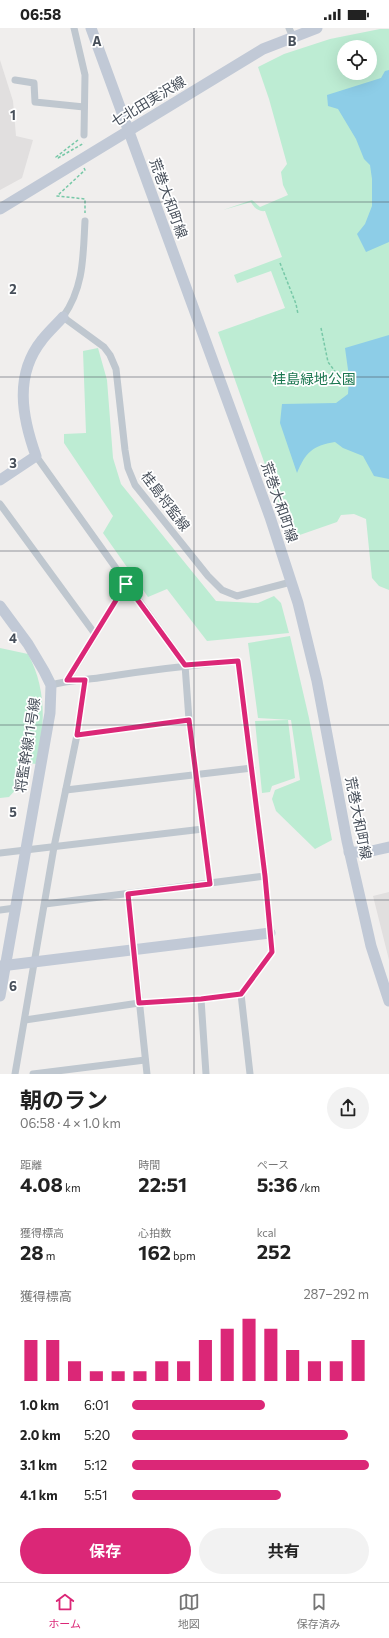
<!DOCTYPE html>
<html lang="ja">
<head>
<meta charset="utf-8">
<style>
  :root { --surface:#fff; --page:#f2f2f2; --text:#222; --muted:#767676; --line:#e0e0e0; --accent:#db2777 }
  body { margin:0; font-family:Commissioner,"Noto Sans JP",sans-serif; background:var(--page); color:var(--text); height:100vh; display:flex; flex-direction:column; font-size:15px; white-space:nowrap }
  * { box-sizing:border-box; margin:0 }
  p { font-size:13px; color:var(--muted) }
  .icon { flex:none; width:22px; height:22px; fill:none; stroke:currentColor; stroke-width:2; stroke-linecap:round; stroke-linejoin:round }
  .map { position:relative; height:1046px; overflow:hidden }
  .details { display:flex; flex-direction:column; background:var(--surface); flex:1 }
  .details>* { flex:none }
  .buttons { position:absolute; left:337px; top:12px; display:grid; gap:8px }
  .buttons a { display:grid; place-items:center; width:40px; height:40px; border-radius:50%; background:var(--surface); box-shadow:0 4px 16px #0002; font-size:20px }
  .pin { position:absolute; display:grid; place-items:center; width:34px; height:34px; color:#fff; margin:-17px; border-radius:8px; box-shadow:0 2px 6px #0006 }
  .round { display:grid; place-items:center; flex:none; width:42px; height:42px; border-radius:21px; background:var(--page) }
  .headline { display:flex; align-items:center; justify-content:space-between; height:68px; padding:0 20px }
  h1 { font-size:22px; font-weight:700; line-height:30px }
  .stats { display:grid; grid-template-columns:repeat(3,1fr); gap:6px; height:68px; padding:4px 20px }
  .stats div { display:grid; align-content:center }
  .stats b { font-size:20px; font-weight:700 }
  .stats small { font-size:11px; font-weight:400 }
  .stats p { font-size:11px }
  .chart { height:112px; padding:8px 20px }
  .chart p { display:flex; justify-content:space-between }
  .chart svg { width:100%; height:72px; margin-top:4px; stroke:var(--accent); stroke-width:6 }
  .button { display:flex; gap:8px; margin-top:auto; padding:8px 20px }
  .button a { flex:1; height:46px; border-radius:24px; background:var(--accent); color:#fff; font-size:16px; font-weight:700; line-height:46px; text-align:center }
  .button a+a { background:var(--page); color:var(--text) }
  ul { padding:0 20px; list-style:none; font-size:13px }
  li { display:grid; grid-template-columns:64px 48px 1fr; align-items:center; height:30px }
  li i { height:10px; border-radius:5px; background:var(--accent) }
  .status { display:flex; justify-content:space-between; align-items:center; height:28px; padding:0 20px; background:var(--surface); direction:ltr }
  .status svg { height:11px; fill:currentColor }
  .menu { display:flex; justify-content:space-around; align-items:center; height:56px; border-top:1px solid var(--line); background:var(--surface); font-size:11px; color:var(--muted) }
  .menu a { display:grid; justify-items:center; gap:2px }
  .menu .on { color:var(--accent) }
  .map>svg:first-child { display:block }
  .education { fill:#e1dfdf }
  .green { fill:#bdecd3; fill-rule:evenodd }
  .water { fill:#8dcde7 }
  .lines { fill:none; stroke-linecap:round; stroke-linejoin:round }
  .path { stroke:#77c8a7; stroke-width:1.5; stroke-dasharray:3 2; stroke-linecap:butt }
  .street { stroke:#bfc7cf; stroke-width:7 }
  .secondary { stroke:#c1c9d6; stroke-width:11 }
  .route-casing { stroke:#fff; stroke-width:8 }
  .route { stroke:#db2777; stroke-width:5 }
  .grid { fill:none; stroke:#474f5a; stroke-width:1; stroke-opacity:0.55 }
  .labels { text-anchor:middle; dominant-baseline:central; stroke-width:3.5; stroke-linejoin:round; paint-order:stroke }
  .street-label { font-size:14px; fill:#474f5a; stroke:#fff }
  .park-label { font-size:14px; fill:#1b7750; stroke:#fff }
  .grid-label { font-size:13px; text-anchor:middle; font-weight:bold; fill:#474f5a; stroke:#fff; stroke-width:3.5; stroke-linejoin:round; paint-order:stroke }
</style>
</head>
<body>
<div class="status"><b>06:58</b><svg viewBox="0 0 49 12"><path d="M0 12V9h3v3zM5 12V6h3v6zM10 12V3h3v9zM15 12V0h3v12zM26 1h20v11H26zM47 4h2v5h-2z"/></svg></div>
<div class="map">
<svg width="389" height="1046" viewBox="0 0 389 1046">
  <rect width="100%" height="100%" fill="#f0eeed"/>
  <!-- education -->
  <g class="education">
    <polygon points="0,32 13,73 16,108 33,112 22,150 0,162"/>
    <polygon points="389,864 389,932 373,868"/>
  </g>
  <!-- green -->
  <g class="green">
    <path d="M380 1H389V562L379 558 372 550 366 491 354 486 341 487 337 494 291 510 218 304 285 280 271 243 237 255 234 247 282 229 265 183C259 184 254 180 251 174L223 182 252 172 260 179 288 167 283 157 281 144 287 136 269 71 258 39 284 26 330 11ZM344 19H370V45H344Z"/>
    <polygon points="98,320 107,352 113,430 121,456 216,573 258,575 274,568 281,575 289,605 207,613 167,561 148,569 103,505 113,488 64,415 64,406 86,405 83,323"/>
    <polygon points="290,608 309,690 332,812 315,821 276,783 272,771 275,762 300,752 291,692 258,690 248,615"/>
    <path d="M0 620 28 626C47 661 45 698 37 736L26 735 22 740 18 759 9 769 0 770Z"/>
    <polygon points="288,692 295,750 272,758 270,764 262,765 255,693"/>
  </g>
  <!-- water -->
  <g class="water">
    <polygon points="389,42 389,214 366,224 357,206 365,196 372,178 372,151 370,137 364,131 356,111 338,81 328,78 327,67 381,50 385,43"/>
    <path d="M389 307V451L374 448 363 428 343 420 335 414C312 418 306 424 297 445L280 395 282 376 336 375 348 366 349 349 345 320Z"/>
  </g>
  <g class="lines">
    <!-- path -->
    <g class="path">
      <polyline points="78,112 56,129 58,130 84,115"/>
      <polyline points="84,140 85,142 57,168 85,171 85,185"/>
      <polyline points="280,235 296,276 298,286"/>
      <polyline points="321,300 328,334 337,346 347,350 345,357"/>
    </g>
    <!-- street -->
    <g class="street">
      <polyline points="74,0 85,47 84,107"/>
      <polyline points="289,0 293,9"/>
      <polyline points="15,52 34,55 35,74 84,79"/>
      <path d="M85 193C83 229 84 259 63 289L104 319 110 327 116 341 125 422 128 440 135 457 208 548 222 562 237 568 291 554"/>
      <polyline points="36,428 185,637 189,692 210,856"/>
      <polyline points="0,476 95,606"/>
      <polyline points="67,653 126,556"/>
      <path d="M51 657C69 652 87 652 105 649 149 642 193 637 238 633L265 848 272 924 241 966 250 1046"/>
      <polyline points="77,707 189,692"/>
      <polyline points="66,762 252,740"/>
      <polyline points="0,825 203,801"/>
      <polyline points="128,866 147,1046"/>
      <polyline points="45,876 265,848"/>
      <polyline points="0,882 15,880"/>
      <polyline points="201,971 206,1046"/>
      <polyline points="25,992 139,975 201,971 241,966"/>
      <polyline points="15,1046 54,819 77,707 85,652"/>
      <polyline points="33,1046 145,1032"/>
    </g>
    <!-- secondary -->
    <g class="secondary">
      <polyline points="91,0 270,489 298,575 317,653 347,813 364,887 371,918 389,973"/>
      <polyline points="0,181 263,21 317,0"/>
      <path d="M0 452 36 428C22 389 14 347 42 312 48 304 56 297 63 289"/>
      <polyline points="0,578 28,616 44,643 51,657 50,685 0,968"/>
      <polyline points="349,824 367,824 389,819"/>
      <polyline points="1,938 270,905"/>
    </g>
  </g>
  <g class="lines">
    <!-- route casing -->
    <g class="route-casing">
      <polygon id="route" points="126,556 185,637 238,633 265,848 272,924 241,966 201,971 139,975 128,866 210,856 189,692 77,707 85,652 67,652"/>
    </g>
    <!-- route -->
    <use href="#route" class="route"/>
  </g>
  <!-- grid -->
  <path class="grid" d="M194 0V1046M0 174H389M0 349H389M0 523H389M0 697H389M0 872H389"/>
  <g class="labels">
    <!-- street labels -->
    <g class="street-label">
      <text transform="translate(148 73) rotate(-31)">七北田実沢線</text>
      <text transform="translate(169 170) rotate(70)">荒巻大和町線</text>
      <text transform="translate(166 473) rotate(53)">桂島将監線</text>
      <text transform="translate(280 474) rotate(71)">荒巻大和町線</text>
      <text transform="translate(27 717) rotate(-81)">将監幹線11号線</text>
      <text transform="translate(359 790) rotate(79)">荒巻大和町線</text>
    </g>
    <!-- park labels -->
    <g class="park-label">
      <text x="314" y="350">桂島緑地公園</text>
    </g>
  </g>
  <g class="grid-label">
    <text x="97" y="18">A</text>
    <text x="292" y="18">B</text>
    <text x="13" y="92">1</text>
    <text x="13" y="266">2</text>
    <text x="13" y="440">3</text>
    <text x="13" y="615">4</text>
    <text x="13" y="789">5</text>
    <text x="13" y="963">6</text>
  </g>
</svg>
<div class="buttons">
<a><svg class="icon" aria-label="locate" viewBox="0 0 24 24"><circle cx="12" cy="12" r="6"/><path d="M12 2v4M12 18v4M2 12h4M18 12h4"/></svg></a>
</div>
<div class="pin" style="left:126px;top:556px;background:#1e9e55"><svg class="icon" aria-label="arrive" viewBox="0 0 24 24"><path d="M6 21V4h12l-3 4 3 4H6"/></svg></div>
</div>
<section class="details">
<div class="headline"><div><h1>朝のラン</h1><p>06:58 · 4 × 1.0 km</p></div><a class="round"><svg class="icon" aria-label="share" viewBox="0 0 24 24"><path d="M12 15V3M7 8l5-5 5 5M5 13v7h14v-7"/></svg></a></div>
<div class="stats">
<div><p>距離</p><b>4.08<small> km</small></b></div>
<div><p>時間</p><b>22:51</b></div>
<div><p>ペース</p><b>5:36<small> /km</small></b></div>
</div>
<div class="stats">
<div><p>獲得標高</p><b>28<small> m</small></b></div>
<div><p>心拍数</p><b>162<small> bpm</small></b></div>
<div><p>kcal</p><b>252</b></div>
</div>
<div class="chart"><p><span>獲得標高</span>287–292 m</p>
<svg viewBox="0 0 160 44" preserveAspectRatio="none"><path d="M5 44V19M15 44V19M25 44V32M35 44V38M45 44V38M55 44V38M65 44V32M75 44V32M85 44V19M95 44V12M105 44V6M115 44V12M125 44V25M135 44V32M145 44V32M155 44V19"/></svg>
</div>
<ul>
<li><b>1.0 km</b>6:01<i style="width:56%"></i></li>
<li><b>2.0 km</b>5:20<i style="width:91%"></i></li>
<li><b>3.1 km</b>5:12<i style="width:100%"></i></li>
<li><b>4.1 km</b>5:51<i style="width:63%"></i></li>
</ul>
<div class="button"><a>保存</a><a>共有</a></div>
</section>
<nav class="menu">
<a class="on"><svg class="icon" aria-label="home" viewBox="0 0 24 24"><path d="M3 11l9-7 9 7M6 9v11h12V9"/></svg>ホーム</a>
<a><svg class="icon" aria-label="map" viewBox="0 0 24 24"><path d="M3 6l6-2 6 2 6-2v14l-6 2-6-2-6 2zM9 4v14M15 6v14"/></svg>地図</a>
<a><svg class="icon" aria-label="saved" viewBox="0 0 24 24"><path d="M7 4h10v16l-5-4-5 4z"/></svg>保存済み</a>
</nav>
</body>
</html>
